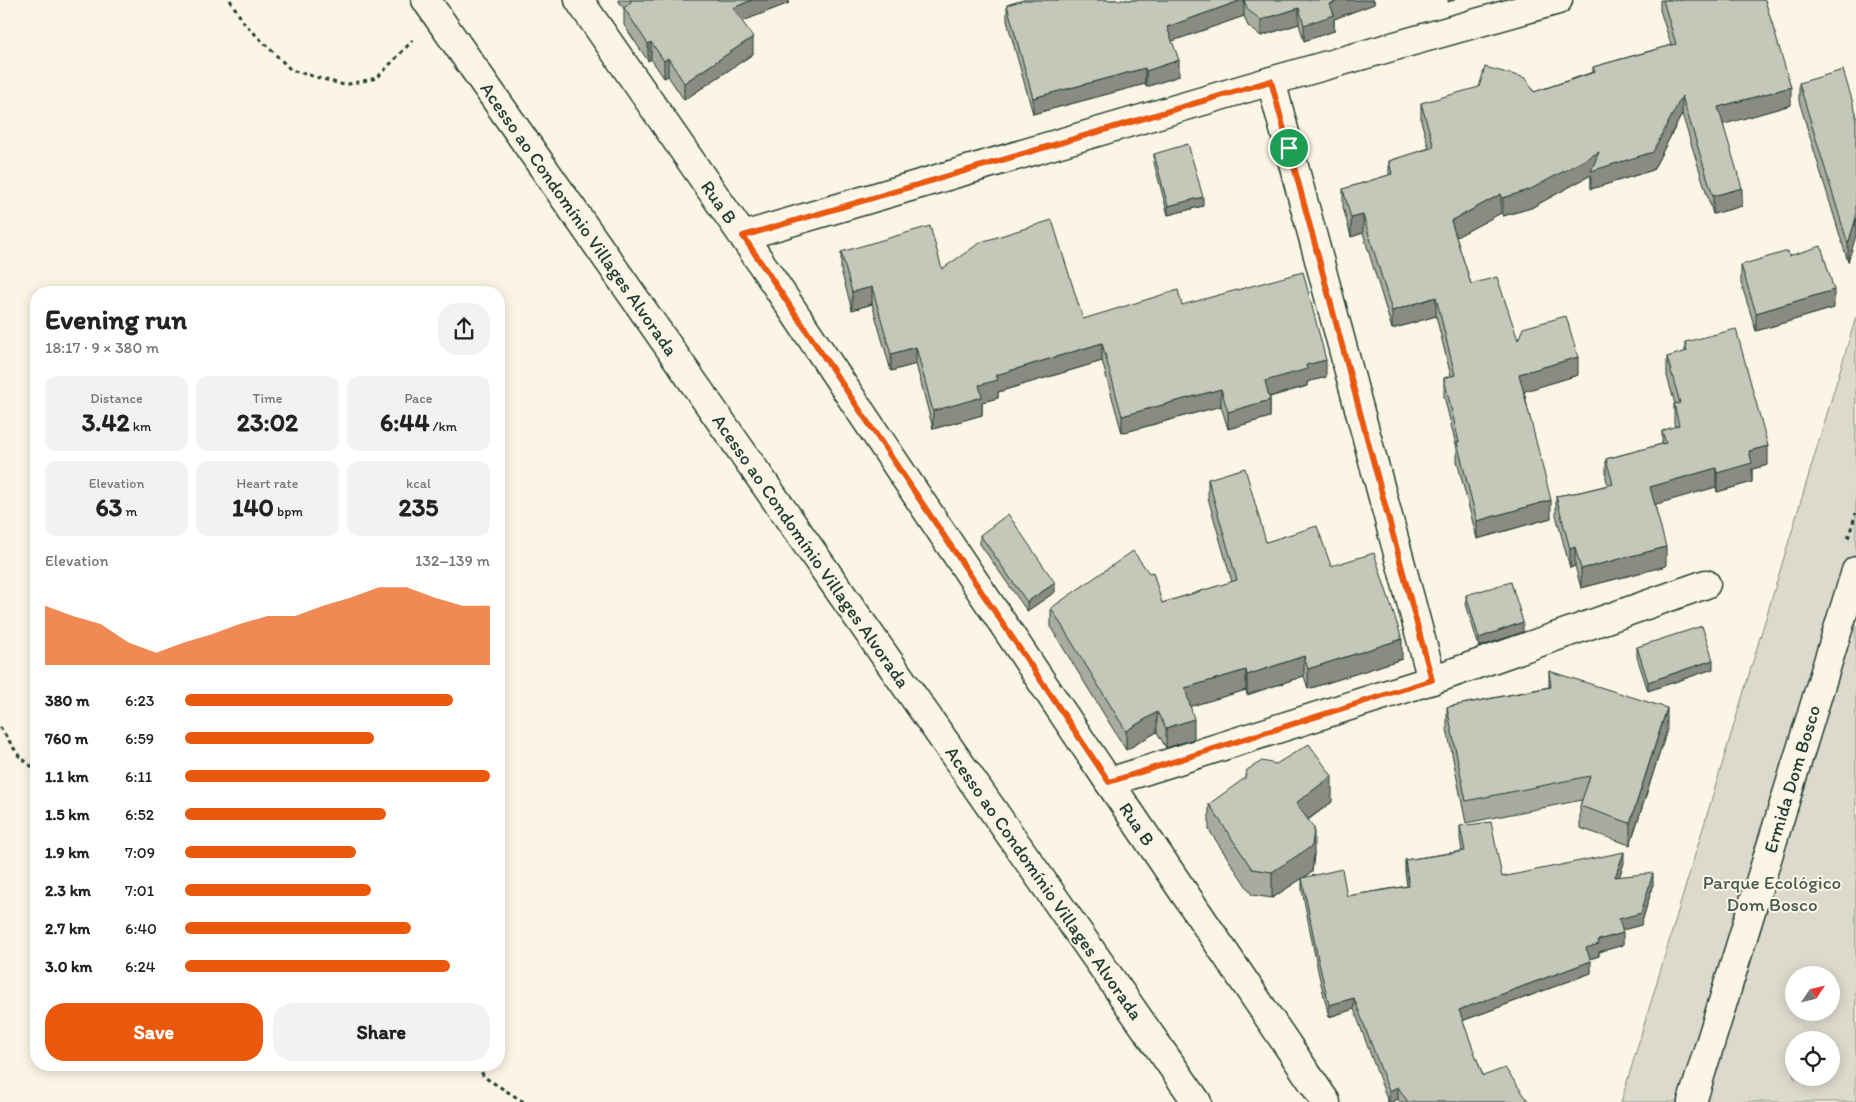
<!DOCTYPE html>
<html lang="en">
<head>
<meta charset="utf-8">
<style>
  :root { --surface:#fff; --page:#f2f2f2; --text:#222; --muted:#767676; --accent:#ea580c }
  body { margin:0; font-family:Itim,sans-serif; background:var(--page); color:var(--text); height:100vh; display:flex; flex-direction:column; font-size:19px; white-space:nowrap }
  * { box-sizing:border-box; margin:0 }
  p { font-size:16px; color:var(--muted) }
  .icon { flex:none; width:28px; height:28px; fill:none; stroke:currentColor; stroke-width:2; stroke-linecap:round; stroke-linejoin:round }
  .map { position:relative; flex:1; overflow:hidden }
  .sheet { position:absolute; left:30px; top:286px; width:475px; height:785px; display:flex; flex-direction:column; background:var(--surface); border-radius:20px; box-shadow:0 2px 12px #0003 }
  .sheet>* { flex:none }
  .needle { width:32px; rotate:55deg }
  .buttons { position:absolute; left:1785px; top:966px; display:grid; gap:10px }
  .buttons a { display:grid; place-items:center; width:55px; height:55px; border-radius:50%; background:var(--surface); box-shadow:0 2px 12px #0003; font-size:25px }
  .pin { position:absolute; display:grid; place-items:center; width:42px; height:42px; color:#fff; margin:-21px; border:2px solid #fff; border-radius:50%; box-shadow:0 1px 5px #0007 }
  .round { display:grid; place-items:center; flex:none; width:52px; height:52px; border-radius:20px; background:var(--page) }
  .overview { display:flex; align-items:center; justify-content:space-between; height:85px; padding:0 15px }
  h1 { font-size:28px; font-weight:800; line-height:38px }
  .figures { display:grid; grid-template-columns:repeat(3,1fr); gap:8px; height:85px; padding:5px 15px }
  .figures div { display:grid; align-content:center; border-radius:12px; background:var(--page); text-align:center }
  .figures b { font-size:25px; font-weight:800 }
  .figures small { font-size:14px; font-weight:400 }
  .figures p { font-size:14px }
  .chart { height:140px; padding:10px 15px }
  .chart p { display:flex; justify-content:space-between }
  .chart svg { width:100%; height:90px; margin-top:5px; fill:var(--accent); opacity:.7 }
  .cta { display:flex; gap:10px; margin-top:auto; padding:10px 15px }
  .cta a { flex:1; height:58px; border-radius:20px; background:var(--accent); color:#fff; font-size:20px; font-weight:800; line-height:58px; text-align:center }
  .cta a+a { background:var(--page); color:var(--text) }
  ul { padding:0 15px; list-style:none; font-size:16px }
  li { display:grid; grid-template-columns:80px 60px 1fr; align-items:center; height:38px }
  li i { height:12px; border-radius:6px; background:var(--accent) }
  .map>svg:first-child { display:block }
  .green { fill:#dcdacc; stroke:#7e8c80; fill-rule:evenodd }
  .lines { fill:none; stroke-linecap:round; stroke-linejoin:round }
  .street-casing { stroke:#1f3d34; stroke-width:31 }
  .path { stroke:#1f3d34; stroke-width:3; stroke-dasharray:4 4; stroke-linecap:butt }
  .street { stroke:#fcf5e5; stroke-width:28 }
  .wall { fill:#a9ab9f; stroke:#1f3d34 }
  .shaded-wall { fill:#8a8b82; stroke:#1f3d34 }
  .building { fill:#c5c7b9; stroke:#1f3d34 }
  .route-casing { stroke:#fff; stroke-width:10 }
  .route { stroke:#ea580c; stroke-width:6 }
  .labels { text-anchor:middle; dominant-baseline:central; stroke-width:4; stroke-linejoin:round; paint-order:stroke }
  .street-label { font-size:19px; fill:#1f3d34; stroke:#fcf5e5 }
  .park-label { font-size:19px; fill:#455c52; stroke:#fcf5e5 }
</style>
</head>
<body>
<div class="map">
<svg width="1856" height="1102" viewBox="0 0 1856 1102">
  <rect width="100%" height="100%" fill="#fcf5e5"/>
  <filter id="ink" filterUnits="userSpaceOnUse"><feTurbulence type="fractalNoise" baseFrequency=".02" numOctaves="2"/><feDisplacementMap in="SourceGraphic" scale="10" xChannelSelector="R" yChannelSelector="G"/><feConvolveMatrix kernelMatrix="1 2 1 2 8 2 1 2 1" color-interpolation-filters="sRGB"/></filter>
  <g filter="url(#ink)">
    <!-- green -->
    <path class="green" d="M1856 317V1102H1621ZM1794 975H1831V1012H1794ZM1794 1040H1831V1078H1794Z"/>
    <g class="lines">
      <!-- street casing -->
      <g class="street-casing">
        <g id="street">
          <polyline points="426,0 1197,1102"/>
          <polyline points="579,0 743,236 1109,782 1326,1102"/>
          <polyline points="1271,81 1432,680"/>
          <polyline points="743,236 1271,81 1558,0"/>
          <polyline points="1109,782 1432,680 1706,584"/>
          <polyline points="1692,1102 1856,571"/>
        </g>
      </g>
      <!-- path -->
      <g class="path">
        <polyline points="230,0 244,23 291,70 344,85 377,78 413,40"/>
        <polyline points="1848,538 1856,513"/>
        <polyline points="0,727 19,756 36,770"/>
        <polyline points="478,1065 484,1077 524,1102"/>
      </g>
      <!-- street -->
      <use href="#street" class="street"/>
    </g>
    <!-- wall -->
    <g class="wall">
      <polygon points="618,0 789,0 789,3 742,21 753,54 684,100 668,76 664,78 651,59 648,61 624,25 624,9"/>
      <polygon points="1024,0 1374,0 1374,4 1334,19 1334,31 1304,41 1299,24 1261,36 1248,26 1244,16 1172,41 1179,76 1146,87 1145,84 1033,114 1007,21 1007,5"/>
      <polygon points="1660,0 1765,0 1791,105 1723,124 1742,206 1713,214 1682,114 1653,170 1591,189 1591,175 1531,208 1503,216 1501,213 1456,237 1471,284 1518,340 1578,375 1524,391 1551,518 1477,539 1457,461 1457,449 1444,396 1444,378 1451,376 1436,316 1392,329 1363,233 1351,237 1343,207 1343,189 1389,175 1389,161 1429,148 1421,121 1421,103 1534,92 1593,72 1593,67 1671,45 1660,10"/>
      <polygon points="1799,83 1856,113 1848,262 1799,101"/>
      <polygon points="1154,154 1203,206 1168,215 1154,163"/>
      <polygon points="841,252 942,269 1083,319 1182,305 1326,377 1307,382 1307,386 1270,397 1270,417 1228,429 1221,406 1122,433 1102,361 998,392 998,398 982,402 982,415 933,429 916,364 891,371 872,304 852,310 841,270"/>
      <polygon points="1789,256 1834,308 1756,331 1741,283 1741,265"/>
      <polygon points="1685,342 1768,465 1752,469 1752,482 1717,492 1716,487 1655,504 1666,566 1581,588 1575,566 1570,568 1556,515 1556,496 1580,492 1608,485 1606,478 1606,459 1662,444 1662,431 1675,427 1674,423 1674,404 1675,404 1667,376 1667,357 1685,352"/>
      <polygon points="1208,479 1266,542 1331,566 1402,659 1308,689 1304,676 1247,695 1246,690 1190,706 1194,739 1166,748 1157,732 1126,750 1051,628 1051,608 1162,603 1232,582 1208,498"/>
      <polygon points="980,535 1055,592 1027,611 980,544"/>
      <polygon points="1466,595 1523,632 1479,647 1466,604"/>
      <polygon points="1637,647 1713,669 1648,691 1637,657"/>
      <polygon points="1549,671 1667,730 1630,845 1580,828 1580,806 1582,800 1466,823 1447,729 1447,707 1549,687"/>
      <polygon points="1332,802 1308,820 1314,854 1312,872 1272,898 1252,895 1209,830 1209,804"/>
      <polygon points="1460,826 1502,877 1624,863 1619,877 1653,885 1641,925 1622,930 1623,945 1599,952 1599,956 1590,959 1591,973 1462,1021 1483,1076 1529,1102 1400,1102 1398,1099 1392,1102 1388,1102 1354,1009 1329,1017 1318,971 1302,890 1302,878 1347,896 1407,886 1405,872 1405,860 1462,851 1460,838"/>
    </g>
    <!-- shaded-wall -->
    <g class="shaded-wall">
      <polygon points="752,0 789,0 789,3 733,25 733,8"/>
      <polygon points="1242,0 1244,0 1244,16 1167,43 1167,27"/>
      <polygon points="1342,0 1374,0 1374,4 1334,19 1334,31 1304,41 1304,25 1330,4"/>
      <polygon points="1448,0 1455,0 1448,2"/>
      <polygon points="1299,8 1299,24 1261,36 1261,20"/>
      <polygon points="753,37 753,54 684,100 684,83"/>
      <polygon points="651,42 651,59 648,61 648,44"/>
      <polygon points="668,58 668,76 664,78 664,61"/>
      <polygon points="1179,60 1179,76 1146,87 1146,71"/>
      <polygon points="1145,68 1145,84 1033,114 1033,98"/>
      <polygon points="1791,87 1791,105 1718,126 1718,107"/>
      <polygon points="1682,96 1682,114 1653,170 1591,189 1591,175 1531,208 1503,216 1503,198"/>
      <polygon points="1742,188 1742,206 1713,214 1713,196"/>
      <polygon points="1501,194 1501,213 1451,240 1451,221"/>
      <polygon points="1203,197 1203,206 1168,215 1168,206"/>
      <polygon points="1363,215 1363,233 1351,237 1351,218"/>
      <polygon points="1856,218 1856,236 1848,262 1848,244"/>
      <polygon points="872,287 872,304 852,310 852,292"/>
      <polygon points="1834,290 1834,308 1756,331 1756,313"/>
      <polygon points="1436,297 1436,316 1392,329 1392,311"/>
      <polygon points="1102,343 1102,361 998,392 998,398 982,402 982,415 933,429 933,411 996,375"/>
      <polygon points="916,347 916,364 891,371 891,354"/>
      <polygon points="1578,357 1578,375 1519,393 1519,374"/>
      <polygon points="1326,360 1326,377 1307,382 1307,386 1265,398 1265,381 1306,365"/>
      <polygon points="1221,389 1221,406 1122,433 1122,416"/>
      <polygon points="1270,400 1270,417 1228,429 1228,412"/>
      <polygon points="1768,446 1768,465 1752,469 1752,482 1717,492 1717,473 1749,451"/>
      <polygon points="1716,468 1716,487 1650,506 1650,487"/>
      <polygon points="1551,500 1551,518 1477,539 1477,521"/>
      <polygon points="1575,547 1575,566 1570,568 1570,549"/>
      <polygon points="1666,547 1666,566 1581,588 1581,569"/>
      <polygon points="1055,583 1055,592 1027,611 1027,602"/>
      <polygon points="1523,622 1523,632 1479,647 1479,638"/>
      <polygon points="1402,639 1402,659 1308,689 1308,669"/>
      <polygon points="1304,656 1304,676 1247,695 1247,675"/>
      <polygon points="1713,660 1713,669 1648,691 1648,682"/>
      <polygon points="1246,670 1246,690 1185,708 1185,688"/>
      <polygon points="1667,708 1667,730 1630,845 1630,823"/>
      <polygon points="1157,712 1157,732 1126,750 1126,731"/>
      <polygon points="1194,719 1194,739 1166,748 1166,728"/>
      <polygon points="1332,776 1332,802 1296,828 1296,803"/>
      <polygon points="1314,828 1314,854 1312,872 1272,898 1272,872"/>
      <polygon points="1624,852 1624,863 1615,889 1615,877"/>
      <polygon points="1653,873 1653,885 1641,925 1619,931 1619,919"/>
      <polygon points="1623,933 1623,945 1599,952 1599,956 1586,960 1586,948 1598,940"/>
      <polygon points="1591,961 1591,973 1459,1022 1459,1010"/>
      <polygon points="1354,998 1354,1009 1329,1017 1329,1005"/>
      <polygon points="1398,1087 1398,1099 1392,1102 1389,1102 1389,1091"/>
    </g>
    <!-- building -->
    <g class="building">
      <polygon points="630,0 752,0 733,8 753,37 684,83 668,58 664,61 651,42 648,44 624,8 631,2"/>
      <polygon points="1024,0 1242,0 1167,27 1179,60 1146,71 1145,68 1033,98 1007,5"/>
      <polygon points="1244,0 1342,0 1330,4 1334,15 1304,25 1299,8 1261,20 1248,10"/>
      <polygon points="1663,0 1765,0 1791,87 1718,107 1742,188 1713,196 1682,96 1653,152 1591,171 1599,152 1531,189 1503,198 1501,194 1451,221 1471,284 1497,277 1518,340 1523,328 1566,316 1578,357 1519,374 1551,500 1477,521 1457,442 1459,442 1444,378 1455,375 1436,297 1392,311 1363,215 1351,218 1343,189 1392,174 1389,161 1434,147 1421,103 1479,87 1485,67 1526,78 1534,92 1595,72 1593,67 1676,44"/>
      <polygon points="1843,70 1856,113 1856,218 1848,244 1799,83"/>
      <polygon points="1188,144 1203,197 1168,206 1154,154"/>
      <polygon points="1052,220 1083,319 1178,290 1182,305 1303,272 1326,360 1306,365 1307,369 1265,381 1270,400 1228,412 1221,389 1122,416 1102,343 996,375 998,380 979,385 982,397 933,411 916,347 891,354 872,287 852,292 841,252 930,226 942,269 981,242"/>
      <polygon points="1821,246 1834,290 1756,313 1741,265 1788,251 1789,256"/>
      <polygon points="1736,329 1768,446 1749,451 1752,463 1717,473 1716,468 1650,487 1666,547 1581,569 1575,547 1570,549 1556,496 1580,492 1613,484 1606,459 1666,443 1662,431 1679,425 1674,404 1680,403 1667,357 1687,351 1685,342"/>
      <polygon points="1245,468 1266,542 1317,526 1331,566 1374,553 1402,639 1308,669 1304,656 1247,675 1246,670 1185,688 1194,719 1166,728 1157,712 1126,731 1051,608 1133,551 1149,573 1153,572 1162,603 1237,580 1208,479"/>
      <polygon points="1008,514 1055,583 1027,602 980,535"/>
      <polygon points="1511,582 1523,622 1479,638 1466,595"/>
      <polygon points="1702,626 1713,660 1648,682 1637,647"/>
      <polygon points="1549,671 1667,708 1630,823 1580,806 1590,776 1466,801 1447,707 1551,687"/>
      <polygon points="1309,744 1332,776 1296,803 1314,828 1312,846 1272,872 1252,869 1209,804 1245,778 1247,770 1262,761 1276,764"/>
      <polygon points="1491,822 1502,877 1624,852 1615,877 1653,873 1641,913 1619,919 1623,933 1598,940 1599,944 1586,948 1591,961 1459,1010 1483,1076 1505,1068 1529,1102 1408,1102 1398,1087 1389,1091 1354,998 1329,1005 1318,959 1302,878 1342,869 1347,896 1409,886 1405,860 1465,851 1460,826"/>
    </g>
  </g>
  <g class="lines" filter="url(#ink)">
    <!-- route casing -->
    <g class="route-casing">
      <polygon id="route" points="1271,81 1432,680 1109,782 743,236"/>
    </g>
    <!-- route -->
    <use href="#route" class="route"/>
  </g>
  <g class="labels">
    <!-- street labels -->
    <g class="street-label">
      <text transform="translate(719 202) rotate(55)">Rua B</text>
      <text transform="translate(579 219) rotate(55)">Acesso ao Condomínio Villages Alvorada</text>
      <text transform="translate(811 551) rotate(55)">Acesso ao Condomínio Villages Alvorada</text>
      <text transform="translate(1792 779) rotate(-73)">Ermida Dom Bosco</text>
      <text transform="translate(1137 824) rotate(56)">Rua B</text>
      <text transform="translate(1044 883) rotate(55)">Acesso ao Condomínio Villages Alvorada</text>
    </g>
    <!-- park labels -->
    <g class="park-label">
      <text x="1772" y="882">Parque Ecológico<tspan x="1772" dy="22">Dom Bosco</tspan></text>
    </g>
  </g>
</svg>
<div class="buttons">
<a><svg class="needle" viewBox="-14 -14 28 28"><path d="M0-13l5 13h-10z" fill="#e53935"/><path d="M0 13l5-13h-10z" fill="#767676"/></svg></a>
<a><svg class="icon" aria-label="locate" viewBox="0 0 24 24"><circle cx="12" cy="12" r="6"/><path d="M12 2v4M12 18v4M2 12h4M18 12h4"/></svg></a>
</div>
<div class="pin" style="left:1289px;top:148px;background:#1e9e55"><svg class="icon" aria-label="arrive" viewBox="0 0 24 24"><path d="M6 21V4h12l-3 4 3 4H6"/></svg></div>
<section class="sheet">
<div class="overview"><div><h1>Evening run</h1><p>18:17 · 9 × 380 m</p></div><a class="round"><svg class="icon" aria-label="share" viewBox="0 0 24 24"><path d="M12 15V3M7 8l5-5 5 5M5 13v7h14v-7"/></svg></a></div>
<div class="figures">
<div><p>Distance</p><b>3.42<small> km</small></b></div>
<div><p>Time</p><b>23:02</b></div>
<div><p>Pace</p><b>6:44<small> /km</small></b></div>
</div>
<div class="figures">
<div><p>Elevation</p><b>63<small> m</small></b></div>
<div><p>Heart rate</p><b>140<small> bpm</small></b></div>
<div><p>kcal</p><b>235</b></div>
</div>
<div class="chart"><p><span>Elevation</span>132–139 m</p>
<svg viewBox="0 0 160 44" preserveAspectRatio="none"><path d="M0 44V15L10 20L20 24L30 33L40 38L50 33L60 29L70 24L80 20L90 20L100 15L110 11L120 6L130 6L140 11L150 15L160 15V44z"/></svg>
</div>
<ul>
<li><b>380 m</b>6:23<i style="width:88%"></i></li>
<li><b>760 m</b>6:59<i style="width:62%"></i></li>
<li><b>1.1 km</b>6:11<i style="width:100%"></i></li>
<li><b>1.5 km</b>6:52<i style="width:66%"></i></li>
<li><b>1.9 km</b>7:09<i style="width:56%"></i></li>
<li><b>2.3 km</b>7:01<i style="width:61%"></i></li>
<li><b>2.7 km</b>6:40<i style="width:74%"></i></li>
<li><b>3.0 km</b>6:24<i style="width:87%"></i></li>
</ul>
<div class="cta"><a>Save</a><a>Share</a></div>
</section>
</div>
</body>
</html>
